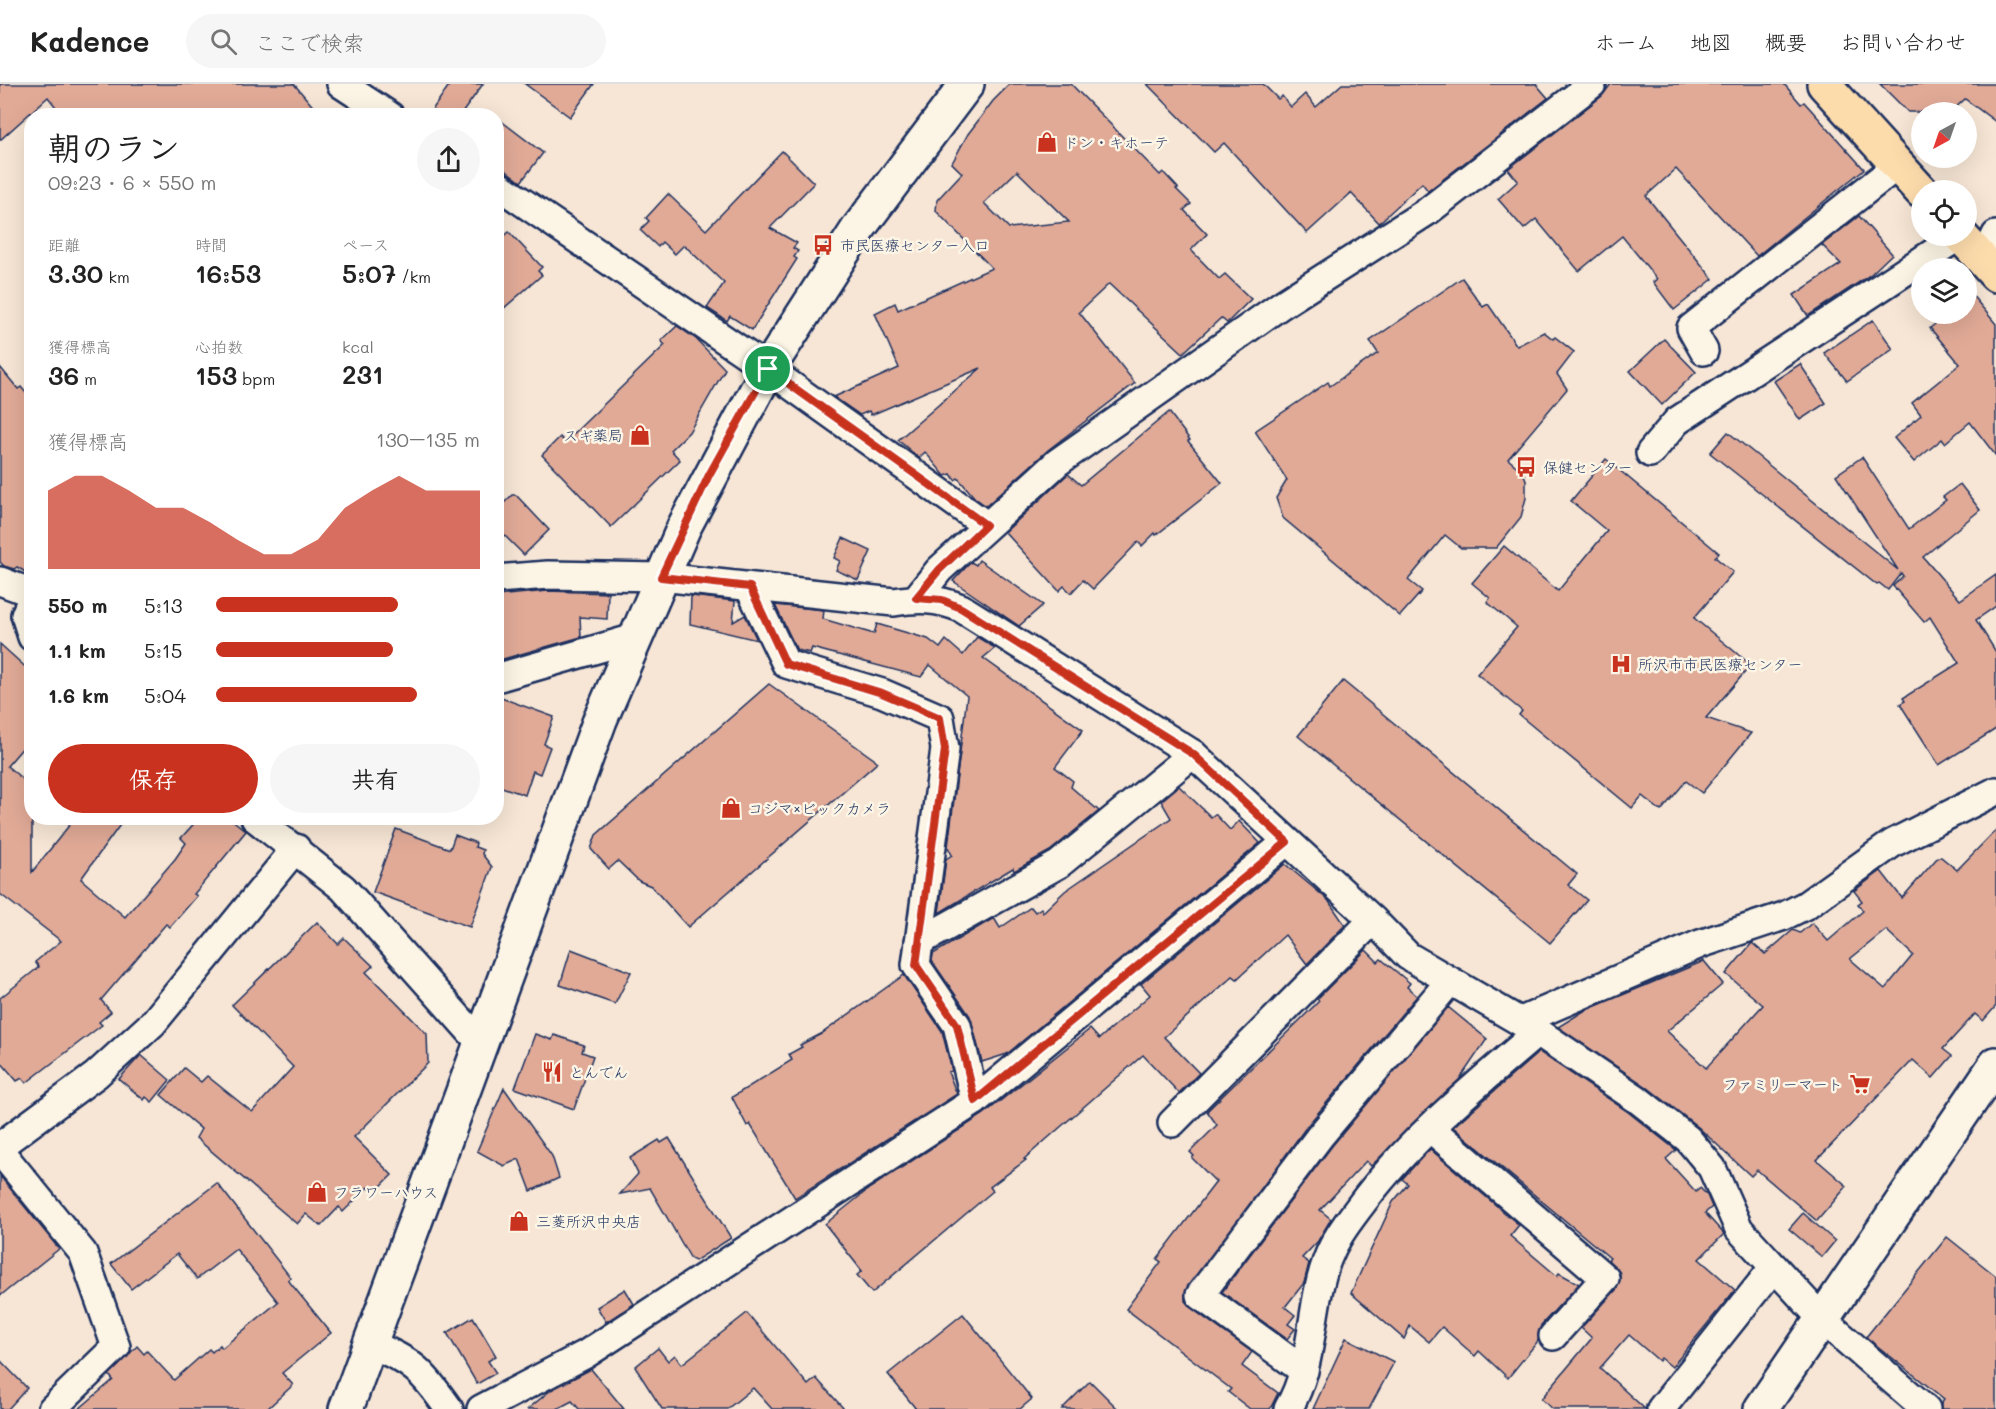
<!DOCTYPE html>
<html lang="ja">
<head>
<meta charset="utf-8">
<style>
  :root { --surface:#fff; --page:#f6f6f6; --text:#222; --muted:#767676; --line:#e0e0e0; --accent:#c8321e }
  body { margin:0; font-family:Mali,"Klee One",sans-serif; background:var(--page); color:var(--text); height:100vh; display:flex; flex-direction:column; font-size:22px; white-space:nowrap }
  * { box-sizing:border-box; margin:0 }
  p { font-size:20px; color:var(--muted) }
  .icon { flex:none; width:33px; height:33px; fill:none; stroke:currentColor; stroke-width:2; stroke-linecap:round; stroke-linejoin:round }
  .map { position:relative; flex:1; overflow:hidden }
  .panel { position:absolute; left:24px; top:24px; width:480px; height:717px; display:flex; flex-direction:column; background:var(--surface); border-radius:24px; box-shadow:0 6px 24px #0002 }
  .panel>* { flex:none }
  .needle { width:39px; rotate:220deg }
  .controls { position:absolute; left:1911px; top:18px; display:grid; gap:12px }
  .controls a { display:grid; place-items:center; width:66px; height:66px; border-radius:50%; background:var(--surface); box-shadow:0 6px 24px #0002; font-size:30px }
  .pin { position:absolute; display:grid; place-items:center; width:51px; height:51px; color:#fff; margin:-26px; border:3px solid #fff; border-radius:50%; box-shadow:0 2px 6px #0007 }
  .round { display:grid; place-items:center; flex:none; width:63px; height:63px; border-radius:32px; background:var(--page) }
  .overview { display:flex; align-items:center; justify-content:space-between; height:102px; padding:0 24px }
  h1 { font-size:33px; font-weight:600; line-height:45px }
  .figures { display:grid; grid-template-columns:repeat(3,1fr); gap:9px; height:102px; padding:6px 24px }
  .figures div { display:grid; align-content:center }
  .figures b { font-size:26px; font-weight:600 }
  .figures small { font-size:16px; font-weight:400 }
  .figures p { font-size:16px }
  .chart { height:168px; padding:12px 24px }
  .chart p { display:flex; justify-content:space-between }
  .chart svg { width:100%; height:108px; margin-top:6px; fill:var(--accent); opacity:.7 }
  .action { display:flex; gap:12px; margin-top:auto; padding:12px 24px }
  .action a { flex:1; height:69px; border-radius:36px; background:var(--accent); color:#fff; font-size:24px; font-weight:600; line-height:69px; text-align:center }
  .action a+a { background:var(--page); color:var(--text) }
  ul { padding:0 24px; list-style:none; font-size:20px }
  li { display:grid; grid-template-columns:96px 72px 1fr; align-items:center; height:45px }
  li i { height:15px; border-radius:8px; background:var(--accent) }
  header { display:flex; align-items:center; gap:36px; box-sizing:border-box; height:84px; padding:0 30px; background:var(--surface); border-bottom:2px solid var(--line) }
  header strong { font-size:28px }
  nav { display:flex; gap:33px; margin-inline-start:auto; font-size:21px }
  .search { width:420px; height:54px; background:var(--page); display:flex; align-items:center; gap:15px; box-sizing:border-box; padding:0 21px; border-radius:33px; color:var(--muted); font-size:22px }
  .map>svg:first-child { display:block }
  .building { fill:#e1aa97; stroke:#1b2f5e; stroke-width:1.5; fill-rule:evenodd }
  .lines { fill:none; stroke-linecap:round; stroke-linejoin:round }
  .street-casing { stroke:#1b2f5e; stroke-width:32 }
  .secondary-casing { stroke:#1b2f5e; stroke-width:38 }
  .primary-casing { stroke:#1b2f5e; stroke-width:38 }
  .street { stroke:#fcf5e5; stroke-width:27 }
  .secondary { stroke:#fcf5e5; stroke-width:33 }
  .primary { stroke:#fddcac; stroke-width:33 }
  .route-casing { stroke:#fff; stroke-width:12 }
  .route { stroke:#c8321e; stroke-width:8 }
  .labels { text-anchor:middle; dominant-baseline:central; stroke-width:5; stroke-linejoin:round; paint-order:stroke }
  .poi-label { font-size:15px; fill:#1b2f5e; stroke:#fcf5e5; text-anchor:start }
</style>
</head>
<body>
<header>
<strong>Kadence</strong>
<div class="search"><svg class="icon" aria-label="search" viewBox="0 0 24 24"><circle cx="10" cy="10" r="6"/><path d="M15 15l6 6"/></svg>ここで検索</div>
<nav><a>ホーム</a><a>地図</a><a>概要</a><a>お問い合わせ</a></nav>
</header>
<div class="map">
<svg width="1996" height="1325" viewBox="0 0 1996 1325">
  <rect width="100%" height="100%" fill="#f7e6d5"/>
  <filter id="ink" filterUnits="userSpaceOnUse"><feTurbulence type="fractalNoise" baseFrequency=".0167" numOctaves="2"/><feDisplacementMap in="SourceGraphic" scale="12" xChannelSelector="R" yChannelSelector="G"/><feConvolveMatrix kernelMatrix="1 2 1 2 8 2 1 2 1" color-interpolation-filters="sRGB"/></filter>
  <g filter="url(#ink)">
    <!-- building -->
    <g class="building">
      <polygon points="0,0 294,0 321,32 63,32 48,13 0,56"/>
      <polygon points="450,0 483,0 460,32 428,32"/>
      <polygon points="525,0 594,0 570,33"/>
      <path d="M1010 0H1071L1160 91 1163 88 1178 104 1176 105 1191 120 1184 126 1207 150 1191 166 1219 195 1225 190 1251 215 1227 239 1221 234 1183 269 1109 200 1079 228 1135 299 1048 366 986 422 975 414 958 394 955 396 951 390 945 392 925 368 919 374 898 356 981 284 871 331 869 327 860 331 834 313 899 284 875 229 895 219 898 226 992 184 936 127 937 116 962 89 952 79 968 50 993 17ZM1017 87 1069 138 1009 144 984 119Z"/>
      <polygon points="1147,0 1263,0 1278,15 1282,12 1291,23 1305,10 1316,23 1342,0 1536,0 1548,14 1428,107 1422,99 1379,139 1351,109 1307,149 1224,59 1214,68"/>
      <polygon points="1611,0 1784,0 1801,20 1804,18 1864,85 1757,172 1676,85 1646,112 1713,195 1674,226 1653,198 1657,195 1622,152 1579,187 1536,135 1524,145 1498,115 1518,97 1508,85 1602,12"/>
      <polygon points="1880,0 1996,0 1996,38 1965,15 1951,28 1908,28"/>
      <polygon points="496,33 543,69 521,98 496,79"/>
      <polygon points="782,67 814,99 770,144 797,159 793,164 798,167 794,173 797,175 752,246 730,232 727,237 707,224 724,199 684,161 675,170 662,158 658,163 640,146 649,137 646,134 668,110 706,146"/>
      <polygon points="1859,132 1892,170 1870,191 1808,232 1794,211 1841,180 1822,161"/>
      <polygon points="509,148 542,183 538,187 542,191 496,231 496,159"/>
      <polygon points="1462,194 1483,223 1488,220 1517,262 1544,248 1553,255 1555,253 1574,268 1557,290 1567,305 1508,375 1523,388 1526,396 1526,414 1521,433 1496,464 1461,464 1445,451 1408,496 1422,507 1400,532 1283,434 1276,414 1287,396 1255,347 1328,298 1330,302 1378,269 1370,257"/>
      <polygon points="1966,204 1996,240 1996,372 1970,338 1945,359 1942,355 1914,378 1894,354 1921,331 1912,319 1960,280 1930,244 1948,230 1966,230"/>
      <polygon points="1873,236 1893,265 1847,297 1824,269"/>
      <polygon points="677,242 696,255 725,285 689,348 671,366 680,376 611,443 542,371 560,353 565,358 665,261 661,257"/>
      <polygon points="1664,255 1696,288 1662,321 1630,287"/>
      <polygon points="1800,280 1826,319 1800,336 1774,297"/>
      <polygon points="0,283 18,305 21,303 32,316 32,492 17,483 14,485 4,482 0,478"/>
      <polygon points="1169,328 1190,356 1188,357 1222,399 1156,451 1155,449 1142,462 1138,458 1093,505 1083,496 1071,509 1064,502 1059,507 1005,448 1068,390 1081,401"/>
      <polygon points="1728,348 1898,486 1836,391 1862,373 1909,445 1946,416 1943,413 1960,400 1980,426 1923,473 1960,516 1996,491 1996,522 1976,536 1996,568 1996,645 1939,681 1900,620 1905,617 1903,614 1959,579 1930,533 1924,538 1893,502 1903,492 1901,489 1888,506 1879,499 1877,501 1710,369"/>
      <polygon points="1606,375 1719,469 1715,473 1733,488 1694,534 1751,581 1706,634 1751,649 1702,709 1686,697 1661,727 1642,712 1632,724 1519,631 1522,627 1477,590 1517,543 1487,518 1490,514 1472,499 1504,462 1558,507 1607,447 1571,417"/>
      <polygon points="512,411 516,411 549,446 524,471 496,443 496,427"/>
      <polygon points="843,454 871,467 858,496 836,486 840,477 834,474"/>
      <polygon points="979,476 1043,521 1019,542 953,497 971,478 976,481"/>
      <polygon points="548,507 608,509 607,535 580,533 581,553 496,577 496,512"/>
      <polygon points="691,512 735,517 733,538 745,531 757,556 690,540"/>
      <polygon points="775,521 824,526 823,535 874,550 877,540 928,555 940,564 946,556 963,571 977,553 995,564 983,574 1083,646 1055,683 1073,697 1071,703 1099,727 1050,767 1014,787 1013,784 939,829 946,775 952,771 948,763 967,612 930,581 921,593 812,564 810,569 797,566"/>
      <polygon points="0,560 32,589 32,653 7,682 32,703 32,788 75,734 125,734 81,795 125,833 175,775 186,759 181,754 199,734 230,734 246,747 194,810 197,812 170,843 166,840 101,916 111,928 99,938 102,941 26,999 22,994 17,997 0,977 0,914 39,883 35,878 61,857 0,810"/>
      <polygon points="1343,597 1577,790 1568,801 1587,816 1550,859 1298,652"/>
      <polygon points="769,600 878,678 688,843 651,802 639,797 618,777 609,785 591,765 596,751"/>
      <polygon points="496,612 554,633 544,660 550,663 540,690 533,687 525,711 496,701"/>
      <polygon points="1179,702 1211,733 1215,730 1230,746 1239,737 1260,759 1007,970 982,978 970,932 932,877 933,870 994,834 1000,844 1031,823 1035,828 1041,824 1043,828 1065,807 1171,734 1161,717"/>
      <polygon points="396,745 450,765 455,751 476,759 475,763 483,766 482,770 492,783 470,843 373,808"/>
      <path d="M1996 746V922L1983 937 1975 930 1943 965 1952 972 1933 994 1913 976 1817 1076 1847 1102 1817 1137 1757 1086 1751 1092 1698 1043 1647 1003 1558 943 1584 927 1704 877 1723 900 1667 947 1706 984 1763 921 1726 890 1752 859 1765 870 1793 846 1800 849 1812 839 1828 857 1863 827 1858 820 1862 817 1854 807 1881 787 1902 814 1938 773H1941L1957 786ZM1886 846 1913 871 1885 905 1850 875Z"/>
      <polygon points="1285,780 1328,816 1345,841 1307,880 1285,851 1237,895 1233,892 1164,953 1199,989 1179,1009 1143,971 1024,1075 1026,1076 990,1103 993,1107 872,1209 857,1191 862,1187 825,1140 870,1104 984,1030 1090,945 1099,955 1150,911 1141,900"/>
      <polygon points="317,838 338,860 344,854 373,882 366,888 427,950 428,979 354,1053 392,1091 374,1109 368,1103 343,1128 339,1123 321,1142 306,1130 297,1140 196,1054 201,1045 161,1011 184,984 201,998 207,992 252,1028 293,983 232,921"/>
      <polygon points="571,865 631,888 615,920 560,901"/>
      <polygon points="1366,866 1378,878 1381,875 1410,899 1407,903 1417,912 1307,1042 1185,1209 1185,1217 1191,1224 1252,1268 1242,1282 1278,1309 1270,1325 1250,1325 1228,1308 1231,1305 1126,1225 1161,1178 1157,1175 1216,1098 1192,1074 1194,1072 1190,1068 1217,1041 1207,1027 1297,939 1319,917 1317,915"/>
      <polygon points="904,891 942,947 952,987 948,988 957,1010 795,1114 750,1040 747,1042 732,1013 792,976 789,970 802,963 800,961 821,950"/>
      <polygon points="1448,923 1487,955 1459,996 1371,1082 1366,1077 1320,1126 1331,1135 1318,1157 1302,1174 1309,1179 1304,1199 1285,1223 1295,1231 1288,1240 1295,1245 1287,1255 1222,1208 1332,1062"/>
      <polygon points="535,950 552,956 554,951 584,961 582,968 593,972 574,1025 515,1004"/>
      <polygon points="1539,968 1628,1028 1676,1066 1666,1075 1696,1108 1700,1104 1707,1111 1712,1123 1705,1129 1724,1150 1699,1175 1735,1206 1672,1283 1661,1274 1659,1277 1629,1251 1600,1284 1645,1325 1553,1325 1541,1315 1592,1254 1581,1244 1617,1205 1620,1189 1608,1176 1610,1174 1453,1043"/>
      <polygon points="141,971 170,996 152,1018 146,1013 144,1016 119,995"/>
      <polygon points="504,1004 552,1072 559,1094 531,1107 519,1075 504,1082 477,1067"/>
      <polygon points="669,1054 731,1154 695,1177 691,1175 650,1104 620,1110 638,1090 630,1074 659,1056 661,1059"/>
      <polygon points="1430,1065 1519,1141 1510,1152 1557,1192 1559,1189 1579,1200 1541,1241 1538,1257 1508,1294 1479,1267 1475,1272 1442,1243 1429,1258 1410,1242 1404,1255 1351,1209 1393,1118 1408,1100 1402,1095"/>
      <polygon points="0,1092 59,1165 0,1212"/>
      <polygon points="217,1099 291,1194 288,1196 331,1249 282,1289 293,1301 267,1325 79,1325 113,1296 109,1291 137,1262 144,1270 147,1267 174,1296 209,1265 212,1268 220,1261 222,1264 278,1218 236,1165 197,1195 177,1170 131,1205 111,1180"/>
      <polygon points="1803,1129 1835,1157 1822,1173 1789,1145"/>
      <polygon points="1947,1153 1996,1192 1996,1325 1941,1325 1941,1319 1944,1315 1866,1253"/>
      <polygon points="625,1205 634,1220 606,1238 597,1223"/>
      <polygon points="747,1229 808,1301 816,1294 844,1325 772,1325 753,1304 727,1325 662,1325 635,1283 658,1264 668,1277 675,1271 682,1280"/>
      <polygon points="963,1230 1032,1315 1020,1325 916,1325 888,1290"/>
      <polygon points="473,1233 496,1272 488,1277 496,1289 477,1300 447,1249"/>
      <polygon points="1346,1254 1394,1278 1369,1325 1313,1325"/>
      <polygon points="0,1276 27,1304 8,1325 0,1325"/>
      <polygon points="591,1285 624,1325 579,1325 572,1317 557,1325 528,1325 551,1306"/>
      <polygon points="1090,1297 1118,1325 1062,1325"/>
    </g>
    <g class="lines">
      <!-- street casing -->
      <g class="street-casing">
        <g id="street">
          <polyline points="341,0 390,32"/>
          <polyline points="496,100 768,285 986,441"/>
          <polyline points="1984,177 1996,151"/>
          <polyline points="1704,267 1691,244 1898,81"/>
          <polyline points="1650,369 1677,337 1959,152"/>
          <path d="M496 495 548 491 661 493 894 518C918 514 937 514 961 524L1193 670 1373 836 1408 872 1538 948 1637 1015 1688 1055 1712 1084 1739 1145 1823 1236 1926 1325"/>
          <polyline points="0,497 32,509"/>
          <polyline points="749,503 786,580 882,609 940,634 945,665 916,881 957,941 975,1017"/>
          <polyline points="32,515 25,531 32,553"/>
          <polyline points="916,515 939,486 1058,378 1281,221 1428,127 1592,0"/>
          <polyline points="496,594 635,554"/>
          <polyline points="255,734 343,804 480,958"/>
          <polyline points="919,858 1059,780 1193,670"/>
          <polyline points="1521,937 1700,860 1784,832 1806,821 1893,759 1996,707"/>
          <polyline points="1172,1039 1373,836"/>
          <polyline points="1430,1044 1605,1194 1553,1252"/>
          <polyline points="0,1062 96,991 153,939 296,764"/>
          <polyline points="0,1067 83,1169 116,1263 52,1325"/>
          <path d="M370 1260C413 1277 423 1288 449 1325"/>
          <polyline points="1304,1287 1200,1211 1320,1052 1450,897"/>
          <polyline points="481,1325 586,1270 975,1017 1286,758"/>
          <path d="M1288 1325C1315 1280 1309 1224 1327 1176 1334 1157 1345 1142 1357 1126 1407 1057 1474 1003 1538 948"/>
          <polyline points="1661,1325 1774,1183"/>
        </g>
      </g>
      <!-- secondary casing -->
      <g class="secondary-casing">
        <g id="secondary">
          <polyline points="346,1325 600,636 684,443 768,285 858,145 967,0"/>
          <polyline points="1761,1325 1996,980"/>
        </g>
      </g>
      <!-- primary casing -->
      <g class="primary-casing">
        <g id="primary">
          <polyline points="1824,0 1922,108"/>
          <polyline points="1961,152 1996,191"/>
        </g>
      </g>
      <!-- street -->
      <use href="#street" class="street"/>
      <!-- secondary -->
      <use href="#secondary" class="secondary"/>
      <!-- primary -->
      <use href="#primary" class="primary"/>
    </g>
  </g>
  <g class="lines" filter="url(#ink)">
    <!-- route casing -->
    <g class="route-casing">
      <polygon id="route" points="768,285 986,441 939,486 916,514 942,516 961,524 1193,670 1287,758 975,1017 957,941 916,881 945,665 940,634 882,609 786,580 750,503 661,493 709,391"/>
    </g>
    <!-- route -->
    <use href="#route" class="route"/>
  </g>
  <!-- icons -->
  <defs>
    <g id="shop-bare" transform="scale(1.62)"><path d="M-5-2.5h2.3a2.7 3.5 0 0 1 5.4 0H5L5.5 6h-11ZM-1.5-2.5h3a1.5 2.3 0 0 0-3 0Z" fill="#c8321e" stroke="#fcf5e5" stroke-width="2.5" paint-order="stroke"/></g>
    <g id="bus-bare" transform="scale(1.62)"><path d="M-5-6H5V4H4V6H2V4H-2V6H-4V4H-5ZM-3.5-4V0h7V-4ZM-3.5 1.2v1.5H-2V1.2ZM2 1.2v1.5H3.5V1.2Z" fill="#c8321e" stroke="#fcf5e5" stroke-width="2.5" paint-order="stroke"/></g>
    <g id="hospital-bare" transform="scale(1.62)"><path d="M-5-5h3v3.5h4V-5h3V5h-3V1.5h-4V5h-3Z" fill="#c8321e" stroke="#fcf5e5" stroke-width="2.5" paint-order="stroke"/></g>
    <g id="restaurant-bare" transform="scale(1.62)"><path d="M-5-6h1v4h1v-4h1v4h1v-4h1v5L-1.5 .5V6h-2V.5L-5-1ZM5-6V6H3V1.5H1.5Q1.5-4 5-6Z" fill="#c8321e" stroke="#fcf5e5" stroke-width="2.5" paint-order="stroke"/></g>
    <g id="supermarket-bare" transform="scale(1.62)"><path d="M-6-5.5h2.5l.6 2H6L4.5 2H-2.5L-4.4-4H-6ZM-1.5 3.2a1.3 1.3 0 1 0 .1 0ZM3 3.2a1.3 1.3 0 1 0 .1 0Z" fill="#c8321e" stroke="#fcf5e5" stroke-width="2.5" paint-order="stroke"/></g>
  </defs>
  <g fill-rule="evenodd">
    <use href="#shop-bare" x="1047" y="58"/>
    <use href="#bus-bare" x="823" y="161"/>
    <use href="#shop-bare" x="640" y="351"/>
    <use href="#bus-bare" x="1526" y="383"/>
    <use href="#hospital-bare" x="1621" y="580"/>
    <use href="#shop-bare" x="731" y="724"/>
    <use href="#restaurant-bare" x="552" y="988"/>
    <use href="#supermarket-bare" x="1860" y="1000"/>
    <use href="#shop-bare" x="317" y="1108"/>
    <use href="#shop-bare" x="519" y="1137"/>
  </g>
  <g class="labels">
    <!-- poi labels -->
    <g class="poi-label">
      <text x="1064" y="58">ドン・キホーテ</text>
      <text x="840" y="161">市民医療センター入口</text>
      <text x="623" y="351" text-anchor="end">スギ薬局</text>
      <text x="1543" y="383">保健センター</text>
      <text x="1638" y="580">所沢市市民医療センター</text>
      <text x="748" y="724">コジマ×ビックカメラ</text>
      <text x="569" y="988">とんでん</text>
      <text x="1843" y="1000" text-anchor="end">ファミリーマート</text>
      <text x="334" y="1108">フラワーハウス</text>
      <text x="536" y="1137">三菱所沢中央店</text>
    </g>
  </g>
</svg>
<div class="controls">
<a><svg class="needle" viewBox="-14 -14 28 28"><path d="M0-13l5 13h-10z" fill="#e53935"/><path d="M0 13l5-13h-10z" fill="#767676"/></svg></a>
<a><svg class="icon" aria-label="locate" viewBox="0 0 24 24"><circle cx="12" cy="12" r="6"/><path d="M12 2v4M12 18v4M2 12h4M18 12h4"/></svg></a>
<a><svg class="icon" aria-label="layers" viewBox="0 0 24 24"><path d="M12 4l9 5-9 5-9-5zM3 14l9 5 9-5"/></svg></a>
</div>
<div class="pin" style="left:768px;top:285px;background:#1e9e55"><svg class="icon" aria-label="arrive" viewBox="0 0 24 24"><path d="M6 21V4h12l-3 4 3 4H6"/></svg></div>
<section class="panel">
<div class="overview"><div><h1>朝のラン</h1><p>09:23 · 6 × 550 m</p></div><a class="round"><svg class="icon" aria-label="share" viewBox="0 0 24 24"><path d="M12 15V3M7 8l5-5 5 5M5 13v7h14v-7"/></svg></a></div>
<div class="figures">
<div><p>距離</p><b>3.30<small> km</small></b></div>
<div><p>時間</p><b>16:53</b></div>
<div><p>ペース</p><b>5:07<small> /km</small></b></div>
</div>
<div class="figures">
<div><p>獲得標高</p><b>36<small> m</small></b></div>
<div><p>心拍数</p><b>153<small> bpm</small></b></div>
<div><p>kcal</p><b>231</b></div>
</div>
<div class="chart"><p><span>獲得標高</span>130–135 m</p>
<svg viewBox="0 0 160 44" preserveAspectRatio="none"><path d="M0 44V12L10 6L20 6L30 12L40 19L50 19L60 25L70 32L80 38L90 38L100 32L110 19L120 12L130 6L140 12L150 12L160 12V44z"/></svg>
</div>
<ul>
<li><b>550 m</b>5:13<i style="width:69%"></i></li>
<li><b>1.1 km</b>5:15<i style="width:67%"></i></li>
<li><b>1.6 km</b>5:04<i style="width:76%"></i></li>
</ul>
<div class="action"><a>保存</a><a>共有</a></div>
</section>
</div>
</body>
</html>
